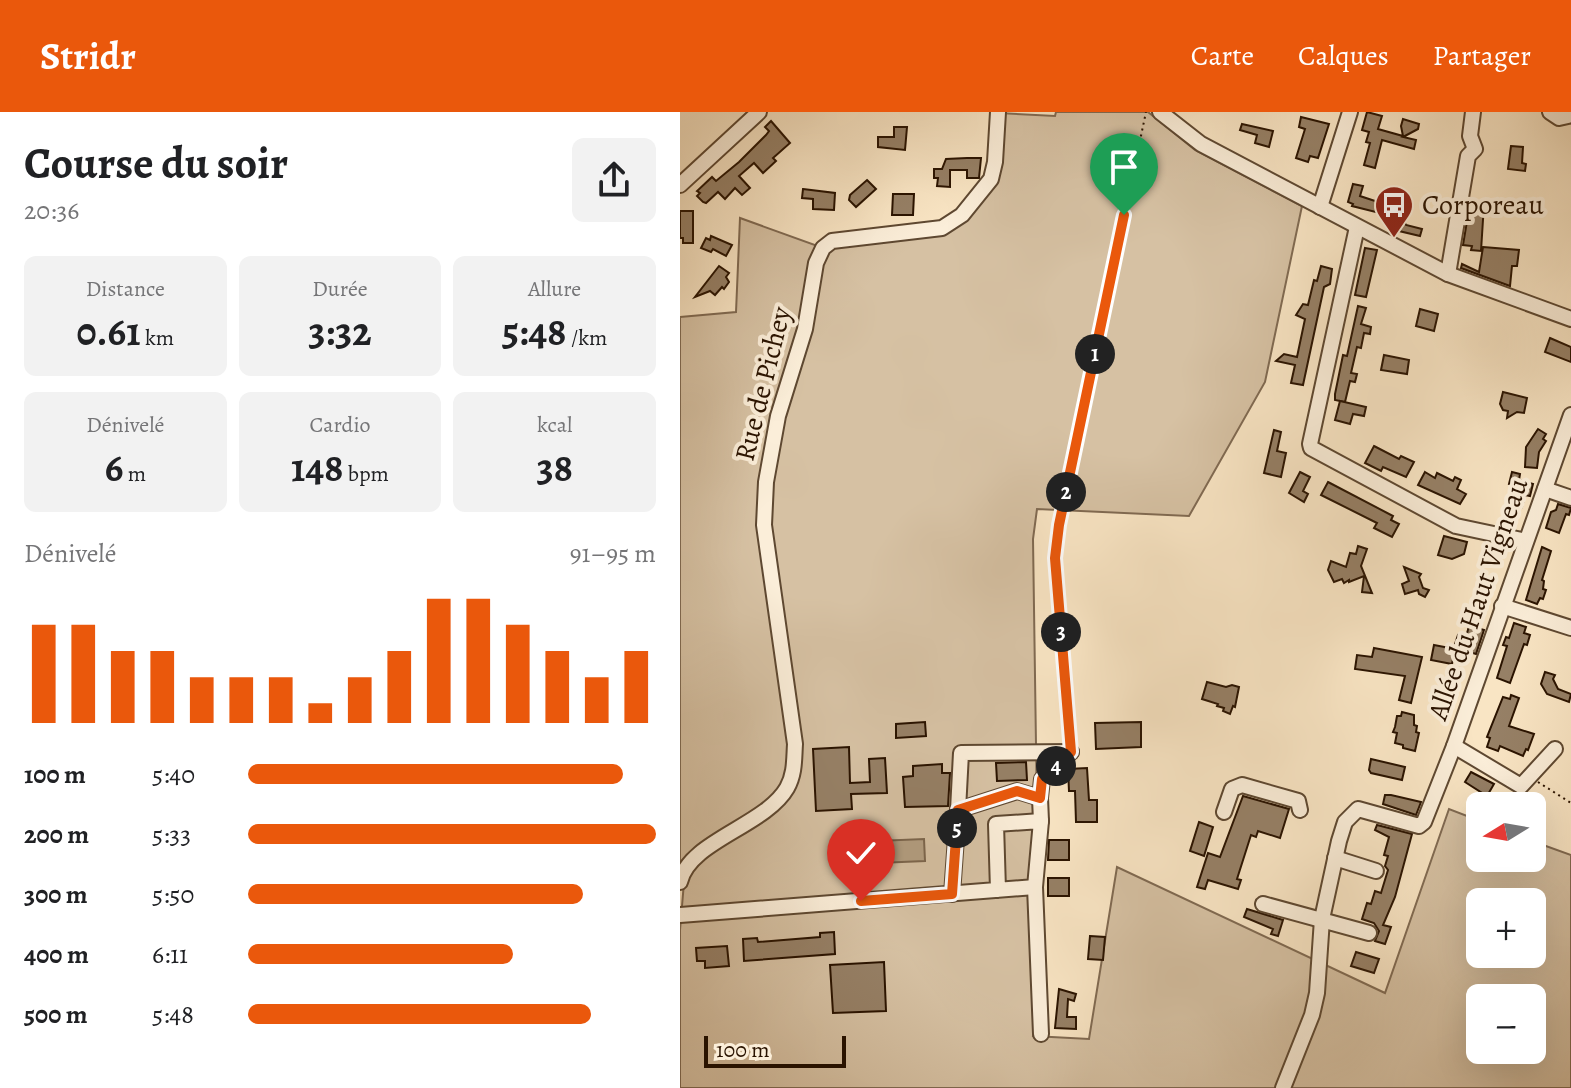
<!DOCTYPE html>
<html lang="fr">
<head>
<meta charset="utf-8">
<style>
  :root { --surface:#fff; --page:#f2f2f2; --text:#202124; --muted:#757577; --accent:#ea580c }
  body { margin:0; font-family:Alegreya,serif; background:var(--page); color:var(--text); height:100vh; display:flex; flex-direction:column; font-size:30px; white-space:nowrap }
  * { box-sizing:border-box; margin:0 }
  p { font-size:26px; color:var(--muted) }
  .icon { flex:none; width:44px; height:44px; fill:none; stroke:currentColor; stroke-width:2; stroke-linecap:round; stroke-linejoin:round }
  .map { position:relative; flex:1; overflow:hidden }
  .details { display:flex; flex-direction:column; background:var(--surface); width:680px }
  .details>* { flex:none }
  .needle { width:52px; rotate:259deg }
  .controls { position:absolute; left:786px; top:680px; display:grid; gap:16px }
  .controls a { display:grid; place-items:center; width:80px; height:80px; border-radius:12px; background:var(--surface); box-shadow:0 8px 32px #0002; font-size:40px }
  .scale { position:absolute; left:24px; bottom:20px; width:142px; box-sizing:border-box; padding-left:8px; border:4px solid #2a1300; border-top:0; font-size:22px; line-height:28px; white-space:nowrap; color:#2a1300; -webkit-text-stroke:6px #fbeed9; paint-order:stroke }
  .pin { position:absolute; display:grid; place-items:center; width:68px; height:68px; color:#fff; margin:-82px -34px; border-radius:50% 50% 50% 0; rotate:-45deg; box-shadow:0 0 8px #0007 }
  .pin .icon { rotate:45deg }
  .km { position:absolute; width:40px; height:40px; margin:-20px; border-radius:50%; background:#222; color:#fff; font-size:22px; line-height:40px; text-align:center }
  .round { display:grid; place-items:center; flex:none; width:84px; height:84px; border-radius:12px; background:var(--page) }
  .summary { display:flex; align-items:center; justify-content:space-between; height:136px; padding:0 24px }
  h1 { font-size:44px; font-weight:700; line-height:60px }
  .metrics { display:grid; grid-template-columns:repeat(3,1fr); gap:12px; height:136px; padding:8px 24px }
  .metrics div { display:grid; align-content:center; border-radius:12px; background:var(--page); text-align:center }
  .metrics b { font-size:40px; font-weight:700 }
  .metrics small { font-size:22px; font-weight:400 }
  .metrics p { font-size:22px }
  .chart { height:224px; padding:16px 24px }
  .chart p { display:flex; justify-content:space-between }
  .chart svg { width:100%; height:144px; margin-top:8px; stroke:var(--accent); stroke-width:6 }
  ul { padding:0 24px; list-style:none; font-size:26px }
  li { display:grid; grid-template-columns:128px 96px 1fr; align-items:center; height:60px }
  li i { height:20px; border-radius:10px; background:var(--accent) }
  header { display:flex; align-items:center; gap:48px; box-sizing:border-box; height:112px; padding:0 40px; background:var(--accent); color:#fff }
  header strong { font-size:38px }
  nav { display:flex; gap:44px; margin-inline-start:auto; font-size:28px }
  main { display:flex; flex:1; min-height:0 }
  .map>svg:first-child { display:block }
  .green { fill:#d6c1a3; stroke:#806a52; stroke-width:2; fill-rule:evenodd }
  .water { fill:#b39e81; stroke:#7c664d; stroke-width:2 }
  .building { fill:#968066; stroke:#2a1300; stroke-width:2 }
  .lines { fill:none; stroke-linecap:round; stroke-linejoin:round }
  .minor-casing { stroke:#5e4831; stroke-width:18 }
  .path { stroke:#2a1300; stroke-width:2; stroke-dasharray:2 4; stroke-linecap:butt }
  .minor { stroke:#fbeed9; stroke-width:14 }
  .route-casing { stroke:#fff; stroke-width:16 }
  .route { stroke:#ea580c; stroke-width:10 }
  .labels { text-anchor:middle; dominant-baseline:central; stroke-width:8; stroke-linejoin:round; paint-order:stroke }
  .poi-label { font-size:28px; fill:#2a1300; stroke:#fbeed9; text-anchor:start }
  .street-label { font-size:28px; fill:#2a1300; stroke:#fbeed9 }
</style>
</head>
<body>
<header>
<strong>Stridr</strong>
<nav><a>Carte</a><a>Calques</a><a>Partager</a></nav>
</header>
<main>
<section class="details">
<div class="summary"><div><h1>Course du soir</h1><p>20:36</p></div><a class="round"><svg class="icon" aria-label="share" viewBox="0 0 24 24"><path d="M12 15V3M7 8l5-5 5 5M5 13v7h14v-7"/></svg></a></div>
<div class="metrics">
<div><p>Distance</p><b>0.61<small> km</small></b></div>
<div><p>Durée</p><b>3:32</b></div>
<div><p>Allure</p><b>5:48<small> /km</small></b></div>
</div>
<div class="metrics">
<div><p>Dénivelé</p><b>6<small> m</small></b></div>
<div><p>Cardio</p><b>148<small> bpm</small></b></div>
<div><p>kcal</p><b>38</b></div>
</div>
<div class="chart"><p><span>Dénivelé</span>91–95 m</p>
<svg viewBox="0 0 160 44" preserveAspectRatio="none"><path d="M5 44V14M15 44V14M25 44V22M35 44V22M45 44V30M55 44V30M65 44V30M75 44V38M85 44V30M95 44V22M105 44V6M115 44V6M125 44V14M135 44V22M145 44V30M155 44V22"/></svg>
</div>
<ul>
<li><b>100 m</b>5:40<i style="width:92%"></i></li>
<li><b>200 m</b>5:33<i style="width:100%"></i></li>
<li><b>300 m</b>5:50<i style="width:82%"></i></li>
<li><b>400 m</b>6:11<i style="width:65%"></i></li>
<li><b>500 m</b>5:48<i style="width:84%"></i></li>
</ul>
</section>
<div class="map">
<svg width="891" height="976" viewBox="0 0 891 976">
  <rect width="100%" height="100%" fill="#f9e5c4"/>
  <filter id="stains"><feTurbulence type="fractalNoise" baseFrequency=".0025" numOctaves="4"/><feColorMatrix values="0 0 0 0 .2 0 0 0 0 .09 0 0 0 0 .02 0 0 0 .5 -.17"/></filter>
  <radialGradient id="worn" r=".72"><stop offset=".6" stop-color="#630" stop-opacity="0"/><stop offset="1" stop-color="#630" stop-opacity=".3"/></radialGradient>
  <!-- green -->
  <path class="green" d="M376 0H468L515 38 622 94 585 270 509 404 357 397 353 427 359 838 353 924 409 927 437 755 705 881 769 697 800 709V746H852V729L891 743V976H0V818L4 770 0 768V205L56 200 60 106 143 136 262 116 302 79 318 1 375 4ZM800 790H852V842H800ZM800 886H852V938H800Z"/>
  <!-- water -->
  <polygon class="water" points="244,727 245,749 174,752 173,730"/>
  <!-- building -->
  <g class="building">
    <polygon points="687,0 702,4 698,17 723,24 721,14 723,7 739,12 738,17 723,25 736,28 734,37 702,28 695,56 684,53 690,31 686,30 689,20 682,18"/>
    <polygon points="621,5 649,12 638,46 630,44 628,50 616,46 625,17 619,15"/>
    <polygon points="91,9 110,31 93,46 96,49 83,61 74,51 59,64 70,76 62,83 55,76 45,87 38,80 26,91 23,90 17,84 20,81 17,79 32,65 36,69 59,50 86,23 89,19 85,15"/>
    <polygon points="562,12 593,19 589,35 575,31 577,23 560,18"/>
    <polygon points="214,15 227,15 225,38 198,35 198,25 214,25"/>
    <polygon points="831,34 843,35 842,51 846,52 845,59 828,57"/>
    <polygon points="287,46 301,46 299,66 287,66 287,58 270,58 270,75 257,74 258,66 254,66 254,57 262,57 266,47"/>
    <polygon points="187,68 196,77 176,95 169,88 170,83"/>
    <polygon points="673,72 683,74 680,84 710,94 712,85 724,87 722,94 717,97 726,113 742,117 740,124 719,119 711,111 708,103 672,94 673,92 668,90"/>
    <polygon points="123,77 155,81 154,98 133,97 133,87 122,86"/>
    <polygon points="213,82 234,82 233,103 212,103"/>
    <polygon points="790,91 804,92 801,139 791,138 792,134 783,133"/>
    <polygon points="0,99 13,99 13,131 3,131 3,126 0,126"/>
    <polygon points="31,124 52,133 46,144 33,137 31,140 21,136 26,126 30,128"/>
    <polygon points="803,135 839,138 837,154 832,154 830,174 781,156 782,152 799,160"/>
    <polygon points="685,136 697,138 686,185 675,183"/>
    <polygon points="39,154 49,161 46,165 49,170 44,177 42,175 35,183 30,179 15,185"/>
    <polygon points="641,154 652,157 650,172 644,175 623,273 611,271 615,253 596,249 604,242 617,245 625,207 616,203 623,192 628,193 634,168 637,169"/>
    <polygon points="678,194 686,196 681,212 691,215 690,222 684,221 681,236 677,235 671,261 677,262 675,270 670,269 665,290 655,288 655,282 663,243 667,244"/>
    <polygon points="740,197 758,202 754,219 736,214"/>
    <polygon points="870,226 891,235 891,250 865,240"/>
    <polygon points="704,243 729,248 727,262 701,258"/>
    <polygon points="823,280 847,286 844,301 837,300 827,306 828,299 823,298 820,292"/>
    <polygon points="660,289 686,295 684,304 673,302 670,312 655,308"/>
    <polygon points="858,317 866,322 863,327 866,329 859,340 857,356 845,355 846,335"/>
    <polygon points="594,318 601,320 597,339 606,341 601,365 584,361"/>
    <polygon points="694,334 719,347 721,344 734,350 726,365 703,355 701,359 685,351"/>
    <polygon points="620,360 630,365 623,379 628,382 624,390 609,381"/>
    <polygon points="745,360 755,366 757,361 773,369 775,365 781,368 777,377 786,382 780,392 738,373"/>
    <polygon points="832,360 840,362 839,368 853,372 850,384 845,383 842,395 831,392 835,373 829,372"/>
    <polygon points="648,370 713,404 711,408 719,412 712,425 694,416 697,411 641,383"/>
    <polygon points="878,392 891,396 889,403 886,402 879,421 866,416 871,400 876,398"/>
    <polygon points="764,424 787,430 784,442 772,447 758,443"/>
    <polygon points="678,434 687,437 681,454 692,481 682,480 684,464 669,470 669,468 664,471 662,467 654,470 648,458 651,449 666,455 670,441 676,442"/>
    <polygon points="862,435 871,439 862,468 864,469 863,477 866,478 863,487 860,486 857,492 846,488"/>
    <polygon points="724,455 741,462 739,465 743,476 749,478 745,485 739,482 738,478 725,482 722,472 729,469"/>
    <polygon points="834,511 846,515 844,521 850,523 847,533 844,532 830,571 817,566 827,534 823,533 826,525 829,526"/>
    <polygon points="789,514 804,518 796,542 774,535 778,523 786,525"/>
    <polygon points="754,533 775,537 772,552 751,548"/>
    <polygon points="694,536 742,545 731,591 719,588 725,564 675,557 677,543 692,545"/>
    <polygon points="865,560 875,563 873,567 878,577 891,582 889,590 867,582 861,572"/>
    <polygon points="527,570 546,575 552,573 559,575 555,595 553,594 550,602 543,599 544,596 537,594 538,592 522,587"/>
    <polygon points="831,583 839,586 829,614 854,622 848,638 846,637 843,644 820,634 818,639 807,635 810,626 807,625 823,585 830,587"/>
    <polygon points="722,600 734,603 734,613 737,614 736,620 739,621 735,639 723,636 723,633 715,631 717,621 713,620 715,615 717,604 721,604"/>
    <polygon points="245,610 246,624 216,626 216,612"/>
    <polygon points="461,610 461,635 416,637 415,611"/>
    <polygon points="169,635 170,671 190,670 189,647 205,646 207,681 171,682 172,697 136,699 133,637"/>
    <polygon points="691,647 725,655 722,668 691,661 689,658"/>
    <polygon points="346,650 347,668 317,669 316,651"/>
    <polygon points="262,652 262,661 270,661 268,694 225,695 223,665 233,664 233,654"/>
    <polygon points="407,656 409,688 417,688 417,710 396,710 395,679 389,679 388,657"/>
    <polygon points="791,660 814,672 807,684 785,670"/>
    <polygon points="705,683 711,683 741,690 736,703 703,692"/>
    <polygon points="563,684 609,697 600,726 578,719 576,725 571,723 557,767 561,768 558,777 528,768 525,777 517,775 528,741 540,745"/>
    <polygon points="519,710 533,715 524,744 510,739"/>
    <polygon points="697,713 732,722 715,785 703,813 711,815 705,832 695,829 699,819 694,811 682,807 687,791 691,792 695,779 701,781 708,758 705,754 708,744 704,743 709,725 695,718"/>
    <polygon points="369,728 389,728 389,748 368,748"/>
    <rect x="368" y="766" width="21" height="18"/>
    <polygon points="567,797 603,808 598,824 591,822 593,817 564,805"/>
    <polygon points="154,820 155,842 64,849 63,827 77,826 78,830 140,825 140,821"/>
    <polygon points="410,824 425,825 423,848 408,847"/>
    <polygon points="47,834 49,854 25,856 25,849 17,849 16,836"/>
    <polygon points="676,840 699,847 694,861 671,854"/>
    <polygon points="204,850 206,899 153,901 150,853"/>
    <polygon points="379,877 396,882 394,889 388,887 387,905 396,905 396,917 375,916"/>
  </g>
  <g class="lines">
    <!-- minor casing -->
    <g class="minor-casing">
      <g id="minor">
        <polyline points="480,0 521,32 768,162 891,207"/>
        <polyline points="870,0 879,6 888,4 891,0"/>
        <polyline points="0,73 79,0"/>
        <polyline points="640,95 670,0"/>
        <polyline points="677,115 630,332 631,336 776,414 846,429"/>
        <polyline points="768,162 788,44 795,37 790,24 793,0"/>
        <polyline points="865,377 891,386"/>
        <polyline points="822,494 891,516"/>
        <polyline points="774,634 841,674 875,637"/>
        <polyline points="360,686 362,667 391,640"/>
        <polyline points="278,698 281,641 391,640"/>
        <polyline points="544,700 552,677 562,673 618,689 620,698"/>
        <polyline points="655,746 696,759"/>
        <path d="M0 770C9 729 85 714 107 676 115 662 114 647 115 632L84 413 86 370 98 304 125 217 136 151 143 136 152 129 262 116 282 103 311 67 315 50 318 0"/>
        <polyline points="355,775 361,922"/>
        <polyline points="272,782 278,698 337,679 360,686 361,709"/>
        <polyline points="583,792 689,821"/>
        <polyline points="0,803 355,775 361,709 316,712 318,778"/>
        <polyline points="603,976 632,903 637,881 642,807 659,729 665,710 678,697 739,714 744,710 774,634 891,303"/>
      </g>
    </g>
    <!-- path -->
    <g class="path">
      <polyline points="390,627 375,446 379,413 466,0"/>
      <polyline points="858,670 891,691"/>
    </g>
    <!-- minor -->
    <use href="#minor" class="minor"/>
  </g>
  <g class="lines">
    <!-- route casing -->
    <g class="route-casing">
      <polyline id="route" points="181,789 272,782 278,698 337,679 360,686 362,667 391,640 375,446 379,413 444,103"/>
    </g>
    <!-- route -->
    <use href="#route" class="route"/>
  </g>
  <!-- icons -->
  <defs>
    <g id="bus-pin" transform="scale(2)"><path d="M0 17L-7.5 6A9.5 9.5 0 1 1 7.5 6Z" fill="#8f2418" stroke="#fbeed9"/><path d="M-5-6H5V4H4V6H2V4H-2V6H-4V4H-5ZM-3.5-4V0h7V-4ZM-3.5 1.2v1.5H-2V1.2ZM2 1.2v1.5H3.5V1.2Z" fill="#fff"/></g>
  </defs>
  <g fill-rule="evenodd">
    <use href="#bus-pin" x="714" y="93"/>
  </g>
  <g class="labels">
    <!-- poi labels -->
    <g class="poi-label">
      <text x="742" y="93">Corporeau</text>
    </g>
    <!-- street labels -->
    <g class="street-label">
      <text transform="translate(83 272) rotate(-76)">Rue de Pichey</text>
      <text transform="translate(798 487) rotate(-71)">Allée du Haut Vigneau</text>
    </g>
  </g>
  <rect width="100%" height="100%" filter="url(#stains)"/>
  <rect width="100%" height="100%" fill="url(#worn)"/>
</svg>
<div class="controls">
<a><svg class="needle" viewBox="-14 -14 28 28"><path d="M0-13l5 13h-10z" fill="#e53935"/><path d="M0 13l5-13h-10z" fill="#757577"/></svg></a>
<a>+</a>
<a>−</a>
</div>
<div class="scale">100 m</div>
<div class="pin" style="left:444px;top:103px;background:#1e9e55"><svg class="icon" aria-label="arrive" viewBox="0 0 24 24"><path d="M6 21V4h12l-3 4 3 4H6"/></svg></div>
<div class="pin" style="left:181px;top:789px;background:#d93025"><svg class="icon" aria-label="check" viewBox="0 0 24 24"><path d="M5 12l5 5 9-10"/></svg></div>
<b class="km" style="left:415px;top:242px">1</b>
<b class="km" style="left:386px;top:380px">2</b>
<b class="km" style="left:381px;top:520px">3</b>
<b class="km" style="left:376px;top:654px">4</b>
<b class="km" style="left:277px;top:716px">5</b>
</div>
</main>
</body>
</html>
